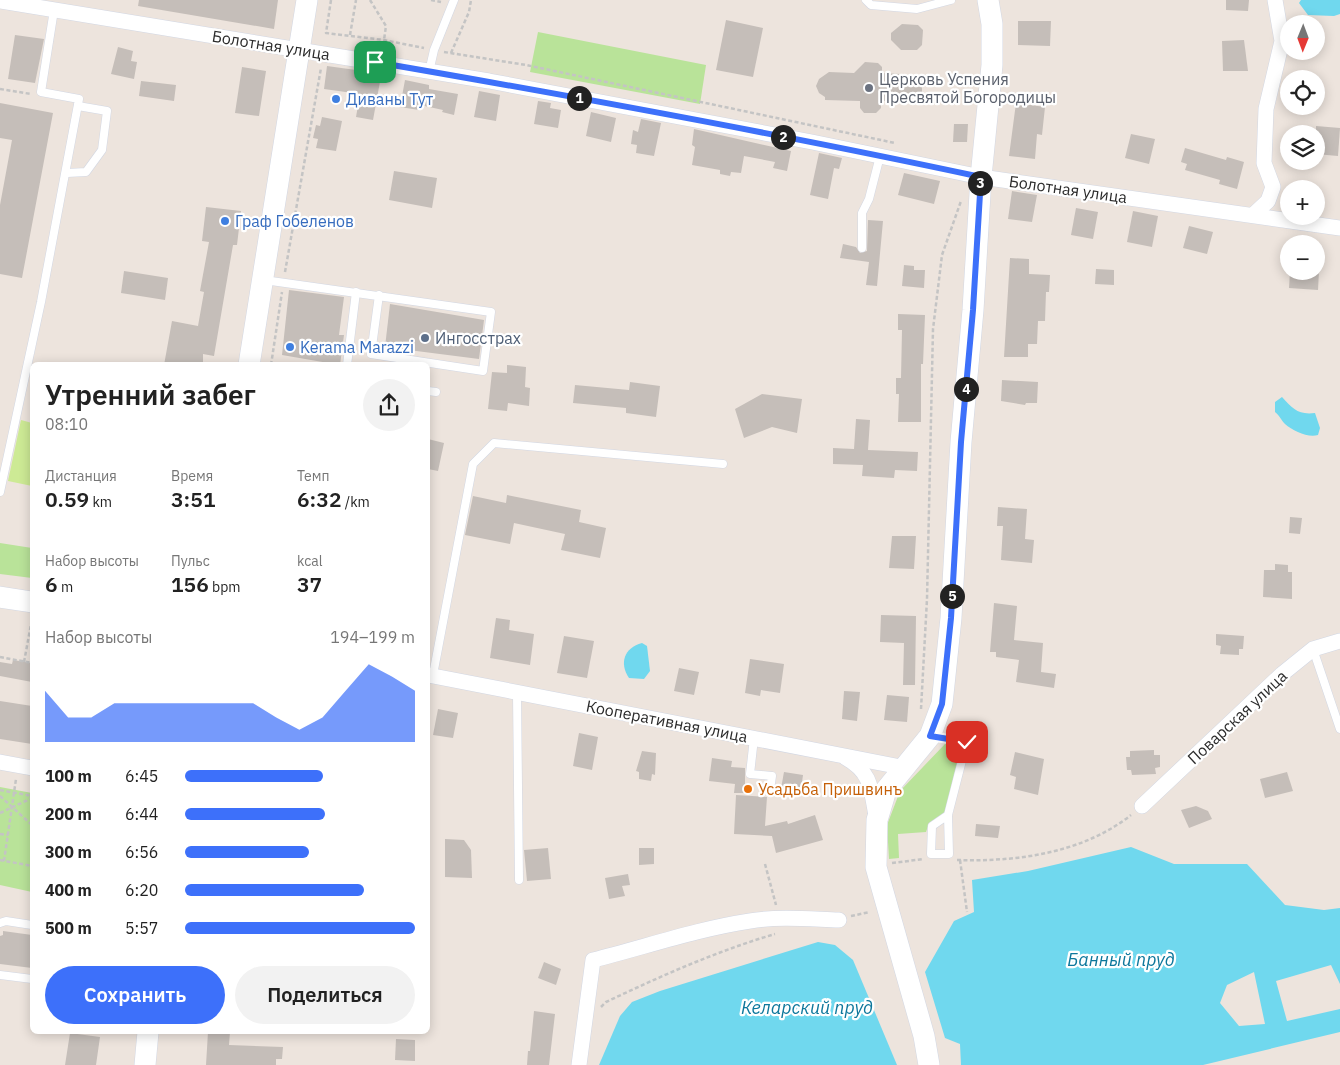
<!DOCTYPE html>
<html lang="ru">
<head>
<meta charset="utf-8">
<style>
  :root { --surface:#fff; --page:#f2f2f2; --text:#222; --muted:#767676; --accent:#3d70fa }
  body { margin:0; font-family:"IBM Plex Sans",sans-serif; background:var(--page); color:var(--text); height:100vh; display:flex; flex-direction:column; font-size:19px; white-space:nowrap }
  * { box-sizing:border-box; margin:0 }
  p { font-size:16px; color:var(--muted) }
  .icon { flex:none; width:28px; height:28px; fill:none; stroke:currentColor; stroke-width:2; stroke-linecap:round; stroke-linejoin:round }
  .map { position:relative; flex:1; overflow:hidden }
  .panel { position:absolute; left:30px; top:362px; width:400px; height:672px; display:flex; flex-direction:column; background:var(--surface); border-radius:8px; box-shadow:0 2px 12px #0003 }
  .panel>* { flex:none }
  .needle { width:32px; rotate:181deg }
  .fabs { position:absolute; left:1280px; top:15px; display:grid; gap:10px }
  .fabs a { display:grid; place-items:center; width:45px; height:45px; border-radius:50%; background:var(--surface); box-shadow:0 2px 12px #0003; font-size:25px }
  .pin { position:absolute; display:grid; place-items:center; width:42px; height:42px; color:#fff; margin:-21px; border-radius:10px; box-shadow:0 2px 8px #0006 }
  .km { position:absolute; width:25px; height:25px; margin:-12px; border-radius:50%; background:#222; color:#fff; font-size:14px; line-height:25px; text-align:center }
  .round { display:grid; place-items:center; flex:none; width:52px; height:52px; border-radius:26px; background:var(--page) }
  .summary { display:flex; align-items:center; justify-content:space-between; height:85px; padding:0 15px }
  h1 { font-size:28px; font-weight:600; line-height:38px }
  .figures { display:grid; grid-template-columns:repeat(3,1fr); gap:8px; height:85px; padding:5px 15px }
  .figures div { display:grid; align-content:center }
  .figures b { font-size:21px; font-weight:600 }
  .figures small { font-size:14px; font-weight:400 }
  .figures p { font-size:14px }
  .chart { height:140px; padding:10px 15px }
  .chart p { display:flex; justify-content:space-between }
  .chart svg { width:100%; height:90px; margin-top:5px; fill:var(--accent); opacity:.7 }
  .button { display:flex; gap:10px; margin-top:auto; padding:10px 15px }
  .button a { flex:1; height:58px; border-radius:30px; background:var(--accent); color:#fff; font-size:20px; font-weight:600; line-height:58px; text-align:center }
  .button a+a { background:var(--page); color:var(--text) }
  ul { padding:0 15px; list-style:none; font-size:16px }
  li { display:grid; grid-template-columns:80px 60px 1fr; align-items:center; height:38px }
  li i { height:12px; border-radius:6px; background:var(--accent) }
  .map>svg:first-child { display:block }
  .green { fill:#b9e399 }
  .pitch { fill:#cdea95 }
  .water { fill:#70d8ee; fill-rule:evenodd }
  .building { fill:#c5beb9 }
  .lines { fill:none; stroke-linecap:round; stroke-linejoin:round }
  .lane-casing { stroke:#d2d7e3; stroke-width:9 }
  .street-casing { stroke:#d2d7e3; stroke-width:16 }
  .secondary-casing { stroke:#d2d7e3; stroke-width:22 }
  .path { stroke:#c4c4c4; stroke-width:2.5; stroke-dasharray:4 2.5; stroke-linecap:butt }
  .lane { stroke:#fff; stroke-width:8 }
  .street { stroke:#fff; stroke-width:15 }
  .secondary { stroke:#fff; stroke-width:21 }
  .route-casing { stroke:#fff; stroke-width:10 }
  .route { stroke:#3d70fa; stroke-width:6 }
  .worship-dot { fill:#6b7280; stroke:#fff; stroke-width:2 }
  .shop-dot { fill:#3f7fe0; stroke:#fff; stroke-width:2 }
  .service-dot { fill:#5c6f8a; stroke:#fff; stroke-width:2 }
  .food-dot { fill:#e8710a; stroke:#fff; stroke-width:2 }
  .labels { text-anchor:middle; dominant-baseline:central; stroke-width:4.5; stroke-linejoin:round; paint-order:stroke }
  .street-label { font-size:16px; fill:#2b2b2b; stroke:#fff }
  .worship-label { font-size:16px; fill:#5b616d; stroke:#fff; text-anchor:start }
  .shop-label { font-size:16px; fill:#366cbe; stroke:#fff; text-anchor:start }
  .service-label { font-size:16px; fill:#4e5e75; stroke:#fff; text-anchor:start }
  .food-label { font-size:16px; fill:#c56008; stroke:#fff; text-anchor:start }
  .water-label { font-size:18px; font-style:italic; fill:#0d779c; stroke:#fff }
</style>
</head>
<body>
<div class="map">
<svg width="1340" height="1065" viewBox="0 0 1340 1065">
  <rect width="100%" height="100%" fill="#ede4dd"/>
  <!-- green -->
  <g class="green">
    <polygon points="538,32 706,65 700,104 530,72"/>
    <polygon points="0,543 32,548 32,578 0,574"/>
    <polygon points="945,744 962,747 945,813 928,826 926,832 898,834 899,858 889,859 887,825 900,791"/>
    <polygon points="0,787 32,793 32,892 0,885"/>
  </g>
  <!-- pitch -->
  <polygon class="pitch" points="21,420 32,423 32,486 8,481"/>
  <!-- water -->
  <g class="water">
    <polygon points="1301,0 1340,0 1340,14 1334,16 1308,15 1299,3"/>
    <path d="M1282 397C1293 409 1298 415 1315 413L1320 428 1318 435C1308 438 1293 431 1285 424 1281 420 1280 416 1275 412V402Z"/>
    <path d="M642 643 647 646 650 671 644 679 629 678C619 663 624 648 642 643Z"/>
    <path d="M1131 847 1174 864H1247L1285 905 1324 910 1340 908V984L1331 965 1276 981 1287 1021 1340 1009V1032L1203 1065H961L960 1044 945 1038 925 972 954 921 974 912 972 880 1028 871ZM1254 972 1265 1024 1239 1026 1220 1003 1227 985Z"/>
    <polygon points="818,942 835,945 853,960 897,1065 599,1065 620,1016 632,1002 660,991"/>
  </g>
  <!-- building -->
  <g class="building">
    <polygon points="139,0 278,0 274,29 138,6"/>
    <polygon points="1226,0 1249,0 1248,11 1226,10"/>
    <polygon points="726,20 763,28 753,77 716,70"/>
    <polygon points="1018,21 1051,21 1050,46 1018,45"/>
    <polygon points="902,24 918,25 923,30 922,45 917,50 901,50 891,40 891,33"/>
    <polygon points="15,35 44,39 35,83 8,79"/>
    <polygon points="1244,40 1248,71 1223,71 1222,41"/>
    <polygon points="118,47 133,51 131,61 137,62 134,79 111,74"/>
    <polygon points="865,62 878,63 882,67 882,73 900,74 907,79 922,79 922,95 907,95 900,101 881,101 881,108 876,113 864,113 860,108 860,101 825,100 825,97 819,93 816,86 819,79 829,72 854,73"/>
    <polygon points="327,66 356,70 356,72 381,76 373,120 356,117 360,94 324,89"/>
    <polygon points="242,67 266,71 259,116 235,113"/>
    <polygon points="405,80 429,85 429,89 458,94 454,115 442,112 443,110 420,105 419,110 400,107"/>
    <polygon points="141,81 176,85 174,101 139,96"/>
    <polygon points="479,91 500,95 496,121 474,117"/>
    <polygon points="538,101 551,103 550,108 561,110 558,128 534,124"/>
    <polygon points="0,103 53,113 22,278 0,274 0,205 12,140 0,138"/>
    <polygon points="1016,103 1045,107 1042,135 1037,134 1035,159 1009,156"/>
    <polygon points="591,112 616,118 611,142 586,136"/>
    <polygon points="322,117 342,121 336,151 316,148 318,139 313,138 316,125 320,126"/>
    <polygon points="641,119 661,123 654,156 636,153 637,145 631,144 633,130 638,132"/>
    <polygon points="954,124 968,124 967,142 953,142"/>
    <polygon points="1316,126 1340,128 1338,156 1316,154"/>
    <polygon points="694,129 791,151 787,171 773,168 775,162 744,156 741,173 731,172 730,176 720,174 720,170 692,165 695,147 692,145"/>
    <polygon points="1131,134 1155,139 1149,164 1125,158"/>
    <polygon points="1185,148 1226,160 1227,157 1244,162 1237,189 1219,184 1220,180 1185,170 1187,164 1181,162"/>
    <polygon points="819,153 842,158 839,169 834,168 828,199 810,195"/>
    <polygon points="394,171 437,178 432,208 389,200"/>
    <polygon points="904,173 940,181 934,204 898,195"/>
    <polygon points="1012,191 1037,195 1032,222 1008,219"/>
    <polygon points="206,207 241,211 237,245 233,245 214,356 203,354 203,365 164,365 172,321 198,326 204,292 200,291 209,242 202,241"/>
    <polygon points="1076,208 1098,212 1093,239 1071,235"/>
    <polygon points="1133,211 1158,216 1152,247 1127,242"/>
    <polygon points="868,220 883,221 877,286 866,285 869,262 840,258 843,244 856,247 860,253 867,251"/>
    <polygon points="1189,226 1213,232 1207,254 1183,248"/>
    <polygon points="1010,258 1029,259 1029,274 1050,275 1049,292 1046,292 1045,321 1038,321 1037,344 1028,344 1028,357 1004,357"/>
    <polygon points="904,265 914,266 914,270 925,270 924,288 902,286"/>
    <polygon points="1096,269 1114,270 1114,285 1095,284"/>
    <polygon points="124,271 168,278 165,300 121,293"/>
    <polygon points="1290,271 1319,271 1318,290 1289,288"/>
    <polygon points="289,290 344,297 339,335 344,335 340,365 282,355"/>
    <polygon points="390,304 484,320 479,359 385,347"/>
    <polygon points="898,314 925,315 923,364 921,364 921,422 898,422 899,394 896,394 896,378 901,378 902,330 898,330"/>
    <polygon points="507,365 526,367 525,387 530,388 529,406 508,403 507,411 488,409 492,372 507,373"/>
    <polygon points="1002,380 1038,382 1037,403 1026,403 1025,405 1001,401"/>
    <polygon points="630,382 660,386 656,417 626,413 626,408 573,403 575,385 629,390"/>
    <polygon points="762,394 802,399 797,433 772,427 744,438 735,409"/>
    <polygon points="856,419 870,420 868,450 918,452 917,471 895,470 894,478 862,476 863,465 833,464 833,448 854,449"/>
    <polygon points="428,439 444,443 438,471 428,469"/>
    <polygon points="507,495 581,510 579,522 606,528 600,558 561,550 565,534 514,523 510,544 465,535 473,496 506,503"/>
    <polygon points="998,507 1027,509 1025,539 1034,540 1032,563 1001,560 1003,526 997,526"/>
    <polygon points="1290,517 1302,518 1300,534 1289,533"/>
    <polygon points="892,536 916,536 914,569 889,568"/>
    <polygon points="1275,564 1288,565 1288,572 1292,572 1292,599 1263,597 1264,570 1275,570"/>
    <polygon points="994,603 1017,606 1014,640 1043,643 1041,672 1056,674 1054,688 1016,682 1019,660 996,657 996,652 990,652"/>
    <polygon points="881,615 916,616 915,685 903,685 904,643 880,642"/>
    <polygon points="496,618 510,620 509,630 534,634 530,665 490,658"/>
    <polygon points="1216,634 1244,636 1243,649 1239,649 1239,655 1220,654 1221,646 1216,645"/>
    <polygon points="564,636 594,641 587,678 557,673"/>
    <polygon points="750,659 784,664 780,693 761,690 760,696 745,693"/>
    <polygon points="13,660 32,663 32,682 0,676 0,662 12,664"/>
    <polygon points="679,668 699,672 694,695 674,691"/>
    <polygon points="844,691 860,692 857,721 842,719"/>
    <polygon points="887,695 909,697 907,722 884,720"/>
    <polygon points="0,701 32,706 32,744 0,739"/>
    <polygon points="438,709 458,713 453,738 433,735"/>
    <polygon points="579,733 598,737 592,770 573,766"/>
    <polygon points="1154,750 1154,755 1160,755 1160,767 1155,768 1156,774 1132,775 1131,770 1127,770 1126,757 1130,757 1130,751"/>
    <polygon points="642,751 656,753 655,775 652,774 651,781 639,779 639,772 636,771"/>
    <polygon points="1015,752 1044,759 1038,795 1014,789 1016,777 1010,775"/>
    <polygon points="712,758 732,761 731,767 745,768 745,793 734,793 735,784 709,781"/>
    <polygon points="784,772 803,775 800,797 780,794"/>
    <polygon points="1287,772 1293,791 1265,798 1260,779"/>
    <polygon points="736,795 767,797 765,826 787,821 788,824 815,815 823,840 776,853 772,836 734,834"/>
    <polygon points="1196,806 1208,811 1212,819 1189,828 1181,810"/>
    <polygon points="976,824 1000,826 998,838 975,836"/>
    <polygon points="445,839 464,840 471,850 472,878 445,877"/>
    <polygon points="548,848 551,879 527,881 524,850"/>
    <polygon points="639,848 654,848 654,864 639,865"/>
    <polygon points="628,874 630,885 622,886 625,896 609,899 605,878"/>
    <polygon points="3,931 32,935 32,968 0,964 0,936 3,935"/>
    <polygon points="544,962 561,969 556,985 538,978"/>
    <polygon points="534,1011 555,1014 549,1065 527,1065 528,1051 530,1051"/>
    <polygon points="208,1032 230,1032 229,1045 283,1047 282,1059 276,1059 276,1065 206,1065"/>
    <polygon points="70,1033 100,1037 96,1065 65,1065"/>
    <polygon points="396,1039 415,1040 415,1061 395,1060"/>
  </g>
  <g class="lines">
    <!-- lane casing -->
    <g class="lane-casing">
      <g id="lane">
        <polyline points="866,0 871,5 917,9 951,0"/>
        <polyline points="429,72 434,50 454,0"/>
        <polyline points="67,173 86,172 102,150 107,111 78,106"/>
        <polyline points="862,248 862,213 869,199 880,156"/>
        <polyline points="264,280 491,312 483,371 371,354 379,295"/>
        <polyline points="347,365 356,292"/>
        <polyline points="428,391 436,392"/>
        <polyline points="0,492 41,302 79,99 41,92 54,10"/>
        <polyline points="1313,649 1340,729"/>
        <polyline points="433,675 473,464 494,443 723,464"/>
        <polyline points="517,693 519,880"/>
        <polyline points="932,736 967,741 948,815 949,854 931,854 932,826 948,815"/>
        <polyline points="754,738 750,774 772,776 770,790"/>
        <polyline points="0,923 6,921 32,925"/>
        <polyline points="0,975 32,979"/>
      </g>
    </g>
    <!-- street casing -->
    <g class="street-casing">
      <g id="street">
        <polyline points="0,1 489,81 812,142 981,177 1340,228"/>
        <polyline points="1253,215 1268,201 1273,187 1264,163 1266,109 1282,41 1275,0"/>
        <polyline points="428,675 906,768"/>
        <path d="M846 758C871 772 871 788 876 816"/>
        <polyline points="0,762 32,768"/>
        <polyline points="1142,806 1282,674 1313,649 1340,641"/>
        <path d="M579 1065 593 960C645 947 697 929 750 921 780 916 809 919 839 920"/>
      </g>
    </g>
    <!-- secondary casing -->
    <g class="secondary-casing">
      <g id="secondary">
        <polyline points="249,365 307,0"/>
        <polyline points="0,597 32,602"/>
        <polyline points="145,1065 148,1032"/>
        <polyline points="929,1065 924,1036 876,867 877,820 886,790 930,736 942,704 951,618 961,442 973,310 981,177 992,65 992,24 988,0"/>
      </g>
    </g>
    <!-- path -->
    <g class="path">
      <polyline points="331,0 326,33 384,40 424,48"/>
      <polyline points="370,0 386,26 384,40"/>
      <polyline points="431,0 441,2"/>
      <polyline points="350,35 356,0"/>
      <polyline points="444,52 526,65 895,143"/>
      <polyline points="451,53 469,12 471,0"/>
      <polyline points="0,89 31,94"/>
      <polyline points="285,272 321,68"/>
      <polyline points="271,365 282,292"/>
      <polyline points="0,657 32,663"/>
      <polyline points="24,662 32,619"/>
      <polyline points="921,709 927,599 933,329 942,255 961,201"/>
      <polyline points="0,790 32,796"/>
      <polyline points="0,796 32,825"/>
      <polyline points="0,813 32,798"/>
      <polyline points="0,834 8,835"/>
      <polyline points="0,860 32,866"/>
      <path d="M957 860C1017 862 1083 853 1131 815"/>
      <polyline points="960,860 967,912"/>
      <polyline points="4,861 16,779"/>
      <polyline points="892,863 924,859"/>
      <polyline points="765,864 776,905"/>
      <polyline points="851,916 870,912"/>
      <path d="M601 1007 606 1002C661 976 717 951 775 934"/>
    </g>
    <!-- lane -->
    <use href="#lane" class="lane"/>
    <!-- street -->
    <use href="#street" class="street"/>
    <!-- secondary -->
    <use href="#secondary" class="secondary"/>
  </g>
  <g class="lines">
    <!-- route casing -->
    <g class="route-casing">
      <path id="route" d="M375 62C578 97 780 134 981 177L973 310 961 442 951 618 942 704 930 736 967 742"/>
    </g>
    <!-- route -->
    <use href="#route" class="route"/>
  </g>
  <!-- markers -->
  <circle class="worship-dot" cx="869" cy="88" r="5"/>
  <g class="shop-dot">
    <circle cx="336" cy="99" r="5"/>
    <circle cx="225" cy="221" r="5"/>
    <circle cx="290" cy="347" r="5"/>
  </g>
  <circle class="service-dot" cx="425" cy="338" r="5"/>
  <circle class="food-dot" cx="748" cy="789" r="5"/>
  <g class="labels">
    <!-- street labels -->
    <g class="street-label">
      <text transform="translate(271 45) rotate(9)">Болотная улица</text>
      <text transform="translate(1068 189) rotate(8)">Болотная улица</text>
      <text transform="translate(1237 717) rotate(-43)">Поварская улица</text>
      <text transform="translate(667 721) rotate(11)">Кооперативная улица</text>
    </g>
    <!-- worship labels -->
    <g class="worship-label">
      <text x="879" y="79">Церковь Успения<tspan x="879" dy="18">Пресвятой Богородицы</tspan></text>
    </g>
    <!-- shop labels -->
    <g class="shop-label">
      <text x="346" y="99">Диваны Тут</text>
      <text x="235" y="221">Граф Гобеленов</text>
      <text x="300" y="347">Kerama Marazzi</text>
    </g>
    <!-- service labels -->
    <g class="service-label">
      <text x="435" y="338">Ингосстрах</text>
    </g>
    <!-- food labels -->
    <g class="food-label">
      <text x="758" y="789">Усадьба Пришвинъ</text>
    </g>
    <!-- water labels -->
    <g class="water-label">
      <text x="1121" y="959">Банный пруд</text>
      <text x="807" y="1007">Келарский пруд</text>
    </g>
  </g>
</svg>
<div class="fabs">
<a><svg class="needle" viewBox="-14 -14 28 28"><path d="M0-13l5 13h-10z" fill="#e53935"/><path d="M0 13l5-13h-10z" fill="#767676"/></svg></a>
<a><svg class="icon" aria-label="locate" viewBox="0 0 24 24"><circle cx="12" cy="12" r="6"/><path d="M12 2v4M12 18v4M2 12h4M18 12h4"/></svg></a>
<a><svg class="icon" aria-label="layers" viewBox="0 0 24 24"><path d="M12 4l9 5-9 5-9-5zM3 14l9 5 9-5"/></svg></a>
<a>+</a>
<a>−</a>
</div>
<div class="pin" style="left:375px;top:62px;background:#1e9e55"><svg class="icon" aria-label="arrive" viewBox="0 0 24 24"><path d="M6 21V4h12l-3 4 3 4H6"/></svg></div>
<div class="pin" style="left:967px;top:742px;background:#d93025"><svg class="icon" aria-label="check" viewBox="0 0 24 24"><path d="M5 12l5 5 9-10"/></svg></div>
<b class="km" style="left:579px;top:98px">1</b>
<b class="km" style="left:783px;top:137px">2</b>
<b class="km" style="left:980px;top:183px">3</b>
<b class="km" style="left:966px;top:389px">4</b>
<b class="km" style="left:952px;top:596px">5</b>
<section class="panel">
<div class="summary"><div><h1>Утренний забег</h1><p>08:10</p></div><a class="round"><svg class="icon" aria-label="share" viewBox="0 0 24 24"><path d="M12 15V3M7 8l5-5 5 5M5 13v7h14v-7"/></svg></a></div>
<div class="figures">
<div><p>Дистанция</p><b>0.59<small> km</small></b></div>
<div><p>Время</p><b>3:51</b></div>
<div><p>Темп</p><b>6:32<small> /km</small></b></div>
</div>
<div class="figures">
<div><p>Набор высоты</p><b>6<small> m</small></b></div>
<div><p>Пульс</p><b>156<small> bpm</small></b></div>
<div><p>kcal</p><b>37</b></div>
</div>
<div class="chart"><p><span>Набор высоты</span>194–199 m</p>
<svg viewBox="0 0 160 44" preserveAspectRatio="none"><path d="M0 44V19L10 32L20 32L30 25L40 25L50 25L60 25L70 25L80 25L90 25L100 32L110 38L120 32L130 19L140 6L150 12L160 19V44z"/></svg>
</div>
<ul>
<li><b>100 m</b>6:45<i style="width:60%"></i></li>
<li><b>200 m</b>6:44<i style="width:61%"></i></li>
<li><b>300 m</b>6:56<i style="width:54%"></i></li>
<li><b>400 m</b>6:20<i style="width:78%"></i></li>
<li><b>500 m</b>5:57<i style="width:100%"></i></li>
</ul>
<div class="button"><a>Сохранить</a><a>Поделиться</a></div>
</section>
</div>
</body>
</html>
